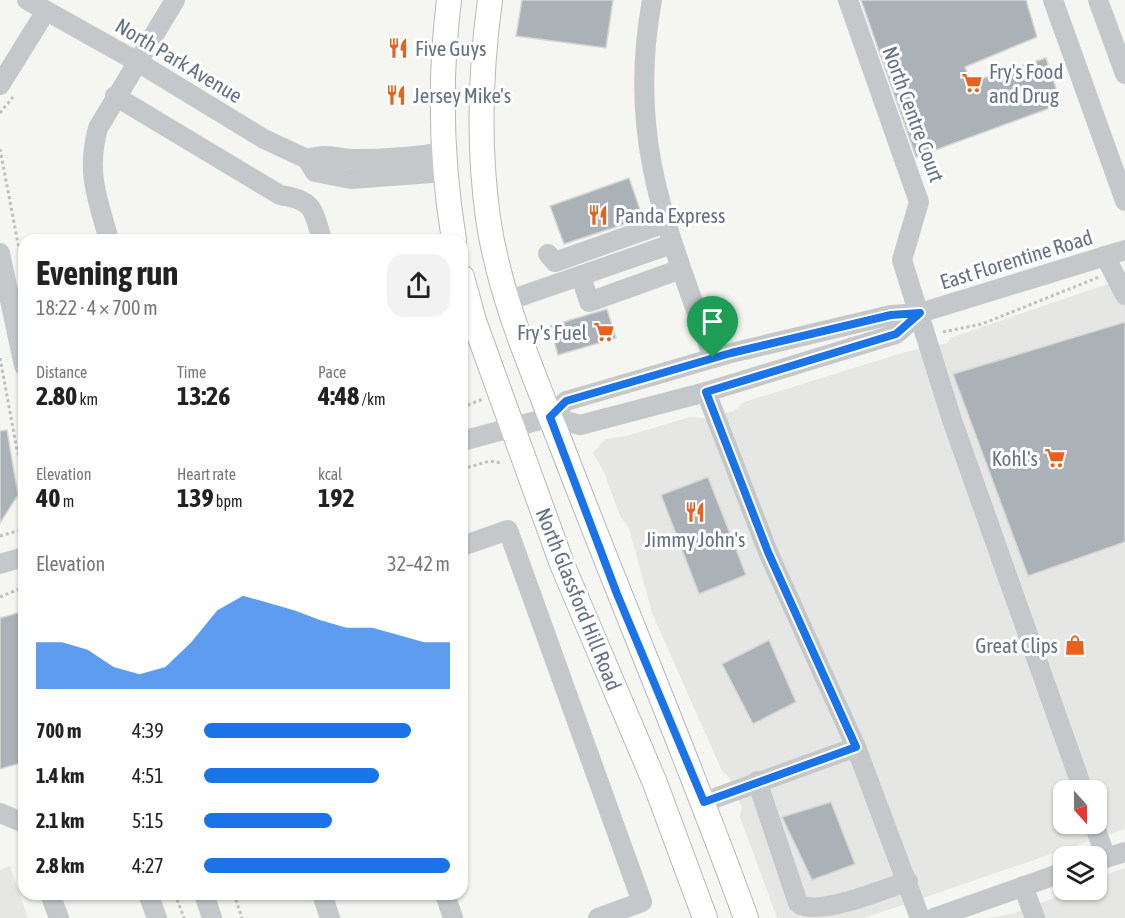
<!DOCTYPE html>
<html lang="en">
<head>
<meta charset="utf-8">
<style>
  :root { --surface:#fff; --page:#f2f2f2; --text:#222; --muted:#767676; --accent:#1a73e8 }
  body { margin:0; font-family:"Asap Condensed",sans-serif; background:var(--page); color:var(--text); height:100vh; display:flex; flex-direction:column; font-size:22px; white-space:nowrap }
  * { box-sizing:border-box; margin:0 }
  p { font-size:20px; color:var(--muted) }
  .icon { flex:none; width:33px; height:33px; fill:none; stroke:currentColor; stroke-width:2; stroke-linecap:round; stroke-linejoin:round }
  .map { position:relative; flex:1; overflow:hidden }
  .details { position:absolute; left:18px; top:234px; width:450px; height:666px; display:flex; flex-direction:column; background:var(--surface); border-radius:18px; box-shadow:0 2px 4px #0004 }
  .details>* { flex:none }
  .needle { width:39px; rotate:159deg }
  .fabs { position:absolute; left:1053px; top:780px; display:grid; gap:12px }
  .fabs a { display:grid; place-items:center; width:54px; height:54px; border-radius:12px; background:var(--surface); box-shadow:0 2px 4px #0004; font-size:30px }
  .pin { position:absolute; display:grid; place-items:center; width:51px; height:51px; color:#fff; margin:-62px -26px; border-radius:50% 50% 50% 0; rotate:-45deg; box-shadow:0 0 6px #0007 }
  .pin .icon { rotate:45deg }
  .round { display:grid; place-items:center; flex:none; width:63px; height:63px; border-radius:18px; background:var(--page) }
  .overview { display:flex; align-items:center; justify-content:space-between; height:102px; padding:0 18px }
  h1 { font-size:33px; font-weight:700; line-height:45px }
  .metrics { display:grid; grid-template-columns:repeat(3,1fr); gap:9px; height:102px; padding:6px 18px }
  .metrics div { display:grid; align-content:center }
  .metrics b { font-size:26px; font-weight:700 }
  .metrics small { font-size:16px; font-weight:400 }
  .metrics p { font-size:16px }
  .chart { height:168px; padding:12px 18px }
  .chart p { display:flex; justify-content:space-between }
  .chart svg { width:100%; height:108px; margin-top:6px; fill:var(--accent); opacity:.7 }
  ul { padding:0 18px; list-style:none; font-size:20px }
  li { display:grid; grid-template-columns:96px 72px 1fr; align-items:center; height:45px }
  li i { height:15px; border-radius:8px; background:var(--accent) }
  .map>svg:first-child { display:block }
  .built { fill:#e6e7e5; fill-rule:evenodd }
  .building { fill:#aab2b8; stroke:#d6d7d4; stroke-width:1.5 }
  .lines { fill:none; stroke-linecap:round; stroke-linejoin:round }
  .major-casing { stroke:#b5b9bd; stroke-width:26 }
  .path { stroke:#bebfc2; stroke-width:3; stroke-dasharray:3 3; stroke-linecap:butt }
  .minor { stroke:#c5c8cb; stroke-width:20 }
  .major { stroke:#fff; stroke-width:24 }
  .route-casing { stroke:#fff; stroke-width:12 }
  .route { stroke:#1a73e8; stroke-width:8 }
  .labels { text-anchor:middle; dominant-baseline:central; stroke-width:6; stroke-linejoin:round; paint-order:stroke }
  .poi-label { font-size:21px; fill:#637284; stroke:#fff; text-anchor:start }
  .street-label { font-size:21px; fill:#637284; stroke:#fff }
</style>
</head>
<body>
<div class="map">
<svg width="1125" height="918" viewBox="0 0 1125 918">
  <rect width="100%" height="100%" fill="#f5f5f1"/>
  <!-- built -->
  <g class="built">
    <path d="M1125 278V829L864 918H777L740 817 742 807 728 776 722 771 652 613 629 528 620 516 604 472 593 453 605 439 626 436 690 417 703 418 734 411 744 402 905 352 948 343 950 338ZM1064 790H1096V824H1064Z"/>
    <polygon points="10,866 28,918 0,918 0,870"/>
    <polygon points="1125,868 1125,918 986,918 1012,914 1054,898 1065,890 1096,890 1097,878"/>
  </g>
  <!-- building -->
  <g class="building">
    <polygon points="522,0 613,0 606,48 516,36"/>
    <polygon points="861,0 1026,0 1037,37 965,67 971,82 1046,58 1061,104 916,157"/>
    <polygon points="629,178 643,218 564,244 550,206"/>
    <polygon points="607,309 616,338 558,355 550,326"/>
    <polygon points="1125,322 1125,542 1028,576 953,374"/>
    <polygon points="7,430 18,495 0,523 0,431"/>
    <polygon points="708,477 746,575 699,594 661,495"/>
    <polygon points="24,611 24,762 0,769 0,618"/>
    <polygon points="769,640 796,702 753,724 722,664"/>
    <polygon points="831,802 855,864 812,880 782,817"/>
  </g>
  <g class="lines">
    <!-- major casing -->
    <g class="major-casing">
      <g id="major">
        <path d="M449 0C439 80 441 160 454 240"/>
        <path d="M490 0C480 73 478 145 488 218 500 301 536 379 566 457 625 611 690 763 746 918"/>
        <polyline points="462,277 474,321 562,564 655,783 705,918"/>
      </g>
    </g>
    <!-- path -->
    <g class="path">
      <polyline points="0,113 13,97"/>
      <polyline points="0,149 24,275"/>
      <polyline points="943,332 982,324 1099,277"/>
      <polyline points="0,358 17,450 24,470"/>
      <polyline points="462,407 483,399"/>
      <polyline points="462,469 490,461 501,463"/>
      <polyline points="0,536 24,529"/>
      <polyline points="0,597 24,587"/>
      <polyline points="175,894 184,918"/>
      <polyline points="234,894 242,918"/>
    </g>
    <!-- minor -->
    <g class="minor">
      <polyline points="27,0 136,61 264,139 307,159"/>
      <path d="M652 0C626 141 668 229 713 358"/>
      <polyline points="848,0 919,202 902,260 952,420 1083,790"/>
      <polyline points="1053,0 1125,201"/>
      <polyline points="1098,0 1125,74"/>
      <polyline points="0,85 46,11"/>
      <path d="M115 96 280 195C314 200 313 209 322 240"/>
      <polyline points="307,159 315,172 351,179 445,172"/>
      <path d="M307 159C331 152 333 159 354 159 384 159 414 157 444 152"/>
      <path d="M109 240C97 197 86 172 98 128L175 0"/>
      <polyline points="0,253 24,366"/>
      <polyline points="548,254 555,262 665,223"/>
      <polyline points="1105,256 1125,295"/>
      <polyline points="581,276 589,302 681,269"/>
      <polyline points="507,301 672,244"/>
      <polyline points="706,392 768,552 856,747 920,918"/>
      <polyline points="551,417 580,425 706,392 896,334 920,313"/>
      <polyline points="462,441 551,417 566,401 731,353 891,315 920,313 1125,250"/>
      <polyline points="462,546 508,530 642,902 598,918"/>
      <polyline points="0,564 24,557"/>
      <path d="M757 781 798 903C816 918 885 889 908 881"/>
      <polyline points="704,802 856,747"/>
      <polyline points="0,813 24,823"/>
      <polyline points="1094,824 1106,858"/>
      <polyline points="1096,861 1125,852"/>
      <polyline points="1023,886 1035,918"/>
      <polyline points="50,894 59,918"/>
      <polyline points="148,894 157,918"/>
      <polyline points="204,894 212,918"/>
      <polyline points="322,894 330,918"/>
      <polyline points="445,894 453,918"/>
      <polyline points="934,918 1064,872"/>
    </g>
    <!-- major -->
    <use href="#major" class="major"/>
  </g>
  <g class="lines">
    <!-- route casing -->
    <g class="route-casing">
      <polygon id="route" points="920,313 896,334 706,392 768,552 856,747 704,802 617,594 550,417 566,401 731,353 891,315"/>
    </g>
    <!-- route -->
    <use href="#route" class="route"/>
  </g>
  <!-- icons -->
  <defs>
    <g id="restaurant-bare" transform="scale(1.62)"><path d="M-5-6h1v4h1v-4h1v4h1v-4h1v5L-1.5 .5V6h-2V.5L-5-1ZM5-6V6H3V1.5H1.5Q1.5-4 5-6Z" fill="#ea601d" stroke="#fff" stroke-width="2.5" paint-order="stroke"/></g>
    <g id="supermarket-bare" transform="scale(1.62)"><path d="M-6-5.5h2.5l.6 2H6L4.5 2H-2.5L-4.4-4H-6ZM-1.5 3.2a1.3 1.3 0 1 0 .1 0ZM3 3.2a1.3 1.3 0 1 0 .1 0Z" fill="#ea601d" stroke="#fff" stroke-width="2.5" paint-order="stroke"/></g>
    <g id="shop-bare" transform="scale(1.62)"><path d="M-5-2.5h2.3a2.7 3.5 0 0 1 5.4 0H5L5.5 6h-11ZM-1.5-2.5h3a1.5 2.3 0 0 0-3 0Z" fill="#ea601d" stroke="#fff" stroke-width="2.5" paint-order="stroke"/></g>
  </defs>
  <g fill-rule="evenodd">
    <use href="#restaurant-bare" x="398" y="48"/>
    <use href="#supermarket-bare" x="972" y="83"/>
    <use href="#restaurant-bare" x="396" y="95"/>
    <use href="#restaurant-bare" x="598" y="215"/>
    <use href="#supermarket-bare" x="604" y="332"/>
    <use href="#supermarket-bare" x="1055" y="458"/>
    <use href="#restaurant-bare" x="695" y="512"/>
    <use href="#shop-bare" x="1075" y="645"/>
  </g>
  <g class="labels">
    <!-- poi labels -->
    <g class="poi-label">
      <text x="415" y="48">Five Guys</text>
      <text x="989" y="71">Fry's Food<tspan x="989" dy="24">and Drug</tspan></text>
      <text x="413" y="95">Jersey Mike's</text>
      <text x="615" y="215">Panda Express</text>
      <text x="587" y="332" text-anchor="end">Fry's Fuel</text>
      <text x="1038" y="458" text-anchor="end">Kohl's</text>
      <text x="695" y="539" text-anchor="middle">Jimmy John's</text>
      <text x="1058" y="645" text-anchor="end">Great Clips</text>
    </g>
    <!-- street labels -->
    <g class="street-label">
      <text transform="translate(179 60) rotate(31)">North Park Avenue</text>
      <text transform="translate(914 114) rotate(70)">North Centre Court</text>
      <text transform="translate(1016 259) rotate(-17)">East Florentine Road</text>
      <text transform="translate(579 599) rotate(68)">North Glassford Hill Road</text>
    </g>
  </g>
</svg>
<div class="fabs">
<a><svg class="needle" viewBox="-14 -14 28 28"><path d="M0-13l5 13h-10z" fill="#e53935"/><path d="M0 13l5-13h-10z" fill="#767676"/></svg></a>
<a><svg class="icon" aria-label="layers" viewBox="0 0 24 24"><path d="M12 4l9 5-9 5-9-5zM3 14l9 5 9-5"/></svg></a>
</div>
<div class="pin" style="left:713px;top:358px;background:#1e9e55"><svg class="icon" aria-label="arrive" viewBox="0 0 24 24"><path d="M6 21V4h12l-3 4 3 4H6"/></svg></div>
<section class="details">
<div class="overview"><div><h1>Evening run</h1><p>18:22 · 4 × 700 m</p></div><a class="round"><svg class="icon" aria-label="share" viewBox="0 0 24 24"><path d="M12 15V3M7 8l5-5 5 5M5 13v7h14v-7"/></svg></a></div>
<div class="metrics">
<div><p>Distance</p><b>2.80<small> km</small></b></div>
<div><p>Time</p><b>13:26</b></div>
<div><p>Pace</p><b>4:48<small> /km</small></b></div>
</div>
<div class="metrics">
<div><p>Elevation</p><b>40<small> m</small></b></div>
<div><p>Heart rate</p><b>139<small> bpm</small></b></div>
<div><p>kcal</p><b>192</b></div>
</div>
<div class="chart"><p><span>Elevation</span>32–42 m</p>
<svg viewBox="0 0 160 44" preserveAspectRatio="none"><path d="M0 44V25L10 25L20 28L30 35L40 38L50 35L60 25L70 12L80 6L90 9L100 12L110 16L120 19L130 19L140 22L150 25L160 25V44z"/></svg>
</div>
<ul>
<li><b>700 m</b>4:39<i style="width:84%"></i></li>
<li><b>1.4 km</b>4:51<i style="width:71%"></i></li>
<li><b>2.1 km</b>5:15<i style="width:52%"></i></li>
<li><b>2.8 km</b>4:27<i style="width:100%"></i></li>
</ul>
</section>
</div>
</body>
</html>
